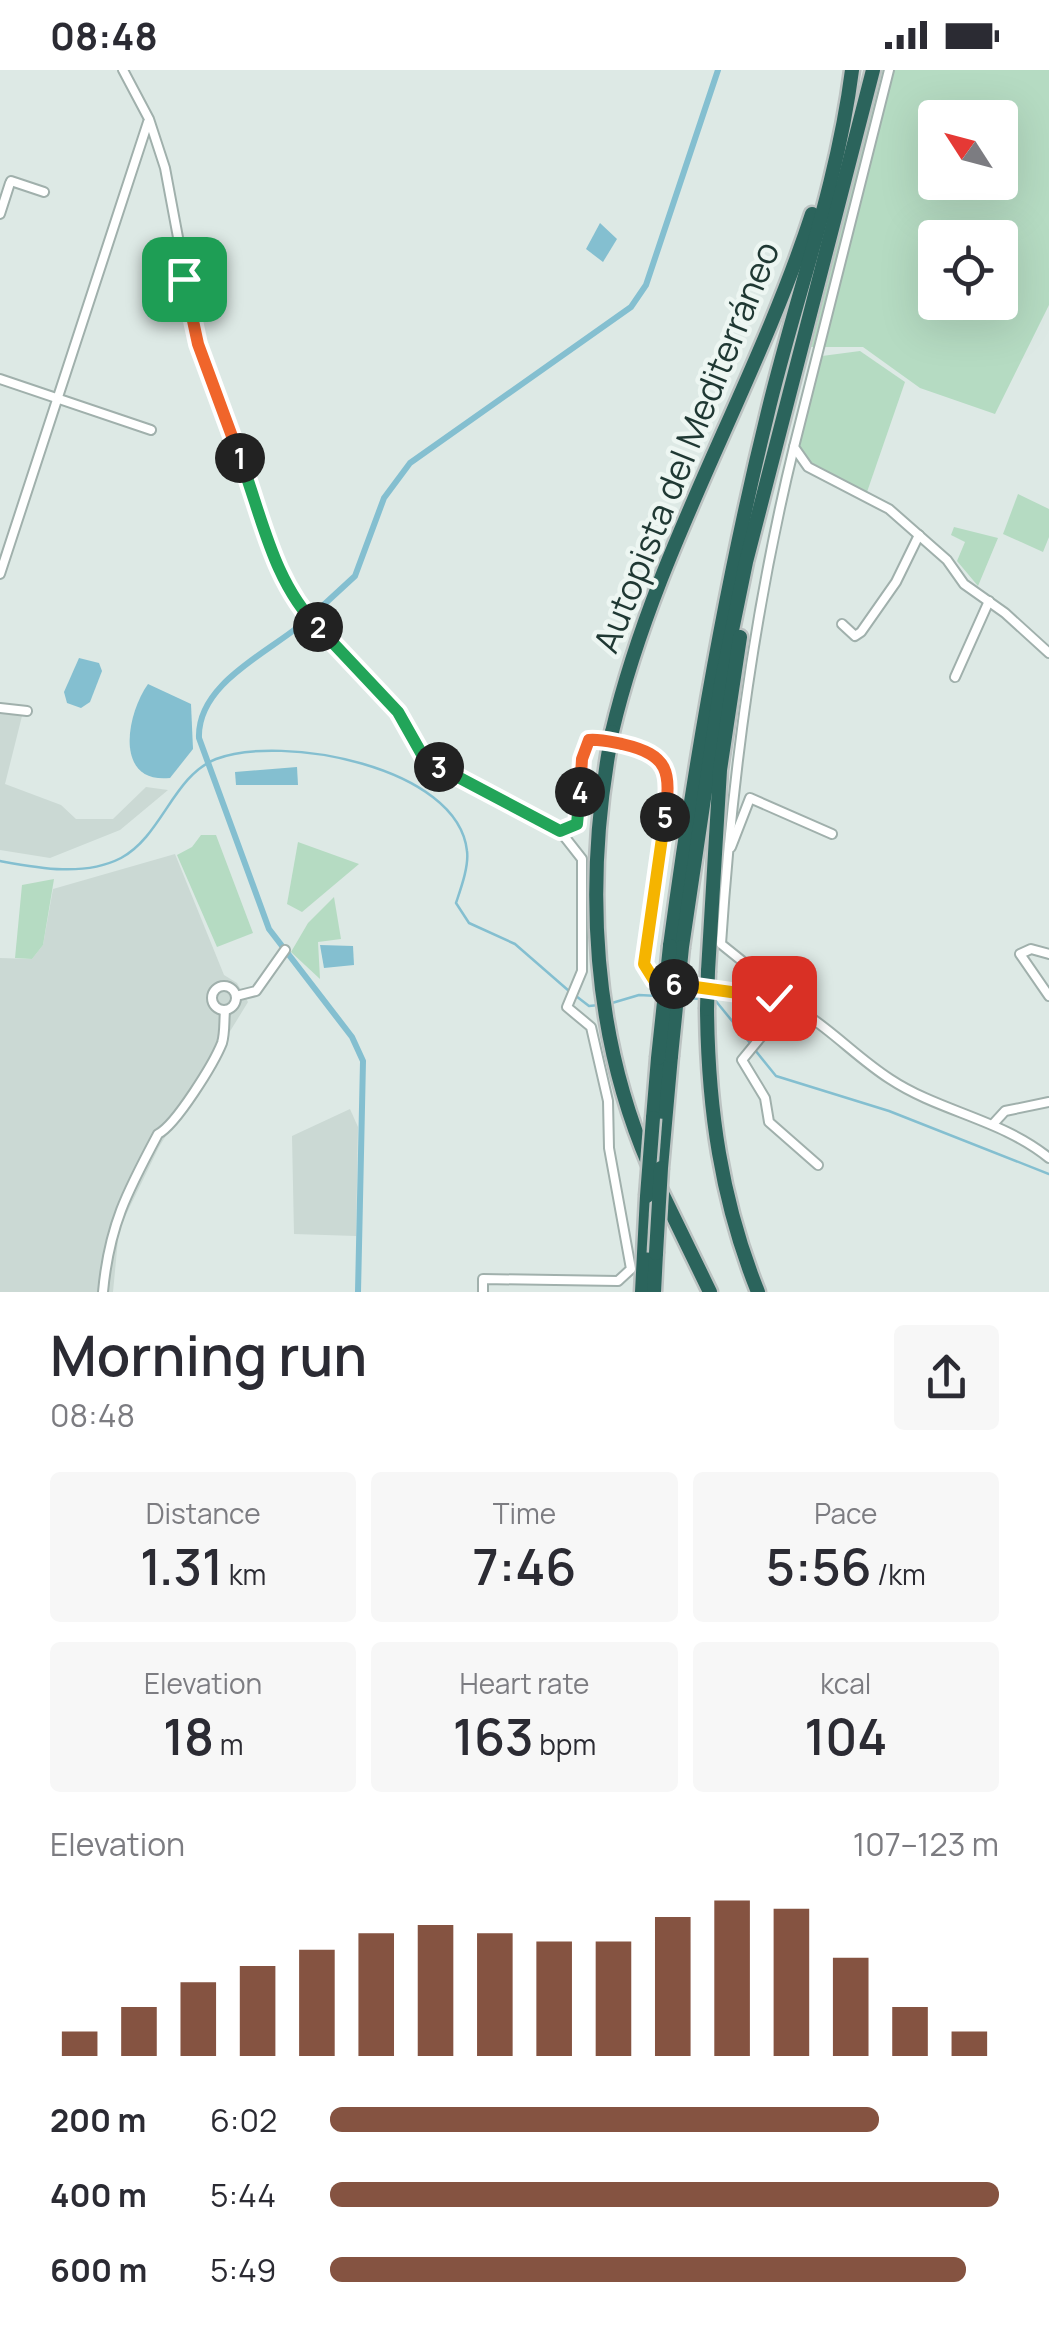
<!DOCTYPE html>
<html lang="en">
<head>
<meta charset="utf-8">
<style>
  :root { --surface:#fff; --page:#f7f7f7; --text:#2b2b33; --muted:#7c7c81; --accent:#855341 }
  body { margin:0; font-family:Manrope,sans-serif; background:var(--page); color:var(--text); height:100vh; display:flex; flex-direction:column; font-size:38px; white-space:nowrap }
  * { box-sizing:border-box; margin:0 }
  p { font-size:32px; color:var(--muted) }
  .icon { flex:none; width:55px; height:55px; fill:none; stroke:currentColor; stroke-width:2; stroke-linecap:round; stroke-linejoin:round }
  .map { position:relative; height:1222px; overflow:hidden }
  .panel { display:flex; flex-direction:column; background:var(--surface); flex:1 }
  .panel>* { flex:none }
  .needle { width:65px; rotate:306deg }
  .tools { position:absolute; left:918px; top:30px; display:grid; gap:20px }
  .tools a { display:grid; place-items:center; width:100px; height:100px; border-radius:10px; background:var(--surface); box-shadow:0 10px 40px #0002; font-size:50px }
  .pin { position:absolute; display:grid; place-items:center; width:85px; height:85px; color:#fff; margin:-42px; border-radius:20px; box-shadow:0 5px 15px #0006 }
  .km { position:absolute; width:50px; height:50px; margin:-25px; border-radius:50%; background:#222; color:#fff; font-size:28px; line-height:50px; text-align:center }
  .round { display:grid; place-items:center; flex:none; width:105px; height:105px; border-radius:10px; background:var(--page) }
  .overview { display:flex; align-items:center; justify-content:space-between; height:170px; padding:0 50px }
  h1 { font-size:55px; font-weight:600; line-height:75px }
  .stats { display:grid; grid-template-columns:repeat(3,1fr); gap:15px; height:170px; padding:10px 50px }
  .stats div { display:grid; align-content:center; border-radius:10px; background:var(--page); text-align:center }
  .stats b { font-size:50px; font-weight:600 }
  .stats small { font-size:28px; font-weight:400 }
  .stats p { font-size:28px }
  .chart { height:280px; padding:20px 50px }
  .chart p { display:flex; justify-content:space-between }
  .chart svg { width:100%; height:180px; margin-top:10px; stroke:var(--accent); stroke-width:6 }
  ul { padding:0 50px; list-style:none; font-size:32px }
  li { display:grid; grid-template-columns:160px 120px 1fr; align-items:center; height:75px }
  li i { height:25px; border-radius:12px; background:var(--accent) }
  .status { display:flex; justify-content:space-between; align-items:center; height:70px; padding:0 50px; background:var(--surface); direction:ltr }
  .status svg { height:28px; fill:currentColor }
  .map>svg:first-child { display:block }
  .built { fill:#cbd9d4 }
  .green { fill:#b5dbc2; fill-rule:evenodd }
  .water { fill:#84bfd0 }
  .lines { fill:none; stroke-linecap:round; stroke-linejoin:round }
  .stream { stroke:#84bfd0; stroke-width:2.5 }
  .canal { stroke:#84bfd0; stroke-width:6 }
  .minor-casing { stroke:#a0b0ac; stroke-width:12 }
  .motorway-casing { stroke:#bcc3c2; stroke-width:19 }
  .minor { stroke:#fff; stroke-width:8 }
  .motorway { stroke:#2b645c; stroke-width:14 }
  .motorway-bridge-casing { stroke:#bcc3c2; stroke-width:19; stroke-linecap:butt }
  .motorway-bridge { stroke:#2b645c; stroke-width:14 }
  .split-1-casing { stroke:#fff; stroke-width:20 }
  .split-2-casing { stroke:#fff; stroke-width:20 }
  .split-3-casing { stroke:#fff; stroke-width:20 }
  .split-4-casing { stroke:#fff; stroke-width:20 }
  .split-5-casing { stroke:#fff; stroke-width:20 }
  .split-6-casing { stroke:#fff; stroke-width:20 }
  .split-7-casing { stroke:#fff; stroke-width:20 }
  .split-1 { stroke:#f0652b; stroke-width:12 }
  .split-2 { stroke:#22a559; stroke-width:12 }
  .split-3 { stroke:#22a559; stroke-width:12 }
  .split-4 { stroke:#22a559; stroke-width:12 }
  .split-5 { stroke:#f0652b; stroke-width:12 }
  .split-6 { stroke:#f5b400; stroke-width:12 }
  .split-7 { stroke:#f5b400; stroke-width:12 }
  .labels { text-anchor:middle; dominant-baseline:central; stroke-width:9; stroke-linejoin:round; paint-order:stroke }
  .street-label { font-size:35px; fill:#1f3833; stroke:#edf6f2 }
</style>
</head>
<body>
<div class="status"><b>08:48</b><svg viewBox="0 0 49 12"><path d="M0 12V9h3v3zM5 12V6h3v6zM10 12V3h3v9zM15 12V0h3v12zM26 1h20v11H26zM47 4h2v5h-2z"/></svg></div>
<div class="map">
<svg width="1049" height="1222" viewBox="0 0 1049 1222">
  <rect width="100%" height="100%" fill="#dde9e5"/>
  <!-- built -->
  <g class="built">
    <polygon points="0,642 22,646 5,714 61,735 76,749 113,749 146,717 168,720 120,760 50,788 0,780"/>
    <polygon points="175,784 224,905 237,913 248,932 159,1077 119,1159 113,1222 0,1222 0,888 32,889 43,875 53,819"/>
    <polygon points="350,1039 358,1057 356,1166 294,1164 292,1066"/>
  </g>
  <!-- green -->
  <g class="green">
    <path d="M882 0H1049V235L995 344 920 318 863 277H811ZM935 48H1000V112H935ZM935 168H1000V232H935Z"/>
    <polygon points="860,281 905,312 867,422 812,393 798,377 822,286"/>
    <polygon points="1018,424 1049,439 1049,467 1043,482 1003,464"/>
    <polygon points="954,457 998,468 978,516 957,491 965,472 951,465"/>
    <polygon points="201,765 216,765 253,863 217,877 177,785 192,777"/>
    <polygon points="298,772 359,794 302,842 287,834"/>
    <polygon points="54,809 43,875 32,889 15,888 22,815"/>
    <polygon points="334,827 341,869 318,872 320,909 291,882 308,853"/>
  </g>
  <!-- water -->
  <g class="water">
    <polygon points="600,153 617,169 603,192 586,179"/>
    <polygon points="79,588 99,593 102,601 90,632 81,638 67,633 64,622"/>
    <path d="M148 614 191 634 193 679 170 708C114 714 126 645 148 614Z"/>
    <polygon points="297,697 298,715 236,715 235,702"/>
    <polygon points="320,875 353,876 354,895 324,898"/>
  </g>
  <g class="lines">
    <!-- stream -->
    <g class="stream">
      <path d="M0 791C38 798 84 807 121 788 162 766 173 706 216 689 281 664 458 696 467 781 469 796 461 818 456 833L469 853 515 874 569 921"/>
      <polyline points="576,926 589,936 599,935"/>
      <polyline points="680,928 702,929"/>
      <polyline points="715,930 750,973"/>
      <polyline points="612,933 639,925 658,926"/>
      <polyline points="755,980 776,1006 889,1041 1049,1104"/>
    </g>
    <!-- canal -->
    <g class="canal">
      <polyline points="317,541 355,506 384,428 410,393 631,237 646,215 718,0"/>
      <path d="M298 557C263 585 197 616 199 668L269 859 352 967 363 991 358 1222"/>
    </g>
    <!-- minor casing -->
    <g class="minor-casing">
      <g id="minor">
        <path d="M123 0 149 49 165 98 198 274 284 512 298 537 398 642 423 688 560 761 577 754 582 689 589 670C623 667 666 680 669 719L644 880V894L654 910C691 921 732 914 769 926 818 943 848 982 890 1009 940 1042 1001 1049 1049 1088"/>
        <polyline points="889,0 794,377 808,397 889,439 947,490 964,514 1005,543 1049,583"/>
        <polyline points="11,111 44,122"/>
        <polyline points="0,144 10,113"/>
        <polyline points="0,309 151,360"/>
        <path d="M794 377C754 541 732 706 721 874L797 935"/>
        <polyline points="0,504 148,52"/>
        <polyline points="842,554 855,566 861,562 896,512 919,465"/>
        <polyline points="955,607 989,531"/>
        <polyline points="0,638 27,641"/>
        <polyline points="731,777 750,728 832,764"/>
        <polyline points="1049,884 1031,879 1020,884 1049,926"/>
        <circle cx="224" cy="928" r="12"/>
        <polyline points="236,926 256,921 285,880"/>
        <polyline points="788,934 742,990 765,1028 769,1052 818,1095"/>
        <polyline points="994,1053 1005,1041 1049,1032"/>
        <path d="M103 1222C109 1156 127 1122 158 1064 176 1055 214 993 222 973 225 963 224 950 225 941"/>
        <polyline points="483,1222 483,1209 618,1211 631,1199 609,1078 608,1031 591,957 567,937 582,901 582,789 560,761"/>
      </g>
    </g>
    <!-- motorway casing -->
    <g class="motorway-casing">
      <g id="motorway">
        <path d="M612 662C655 480 754 321 812 144"/>
        <path d="M609 680C585 818 593 965 649 1095"/>
        <path d="M670 876C694 698 724 521 767 346 794 231 837 118 852 0"/>
        <polyline points="682,877 721,614 746,492 873,0"/>
        <polyline points="708,901 720,700 740,567"/>
        <path d="M707 939C708 1038 721 1130 758 1222"/>
        <polyline points="653,1048 658,988"/>
        <polyline points="661,1098 671,986"/>
        <polyline points="660,1119 710,1222"/>
        <polyline points="642,1222 647,1126"/>
        <polyline points="654,1222 656,1183"/>
      </g>
    </g>
    <!-- minor -->
    <use href="#minor" class="minor"/>
    <!-- motorway -->
    <use href="#motorway" class="motorway"/>
    <!-- motorway-bridge casing -->
    <g class="motorway-bridge-casing">
      <g id="motorway-bridge">
        <polyline points="609,680 612,662"/>
        <polyline points="707,939 708,901"/>
        <polyline points="671,986 682,877"/>
        <polyline points="658,988 670,876"/>
        <polyline points="647,1126 653,1048"/>
        <polyline points="656,1183 661,1098"/>
      </g>
    </g>
    <!-- motorway-bridge -->
    <use href="#motorway-bridge" class="motorway-bridge"/>
  </g>
  <g class="lines">
    <!-- split-1 casing -->
    <g class="split-1-casing">
      <polyline id="split-1" points="184,209 198,274 240,388"/>
    </g>
    <!-- split-2 casing -->
    <g class="split-2-casing">
      <path id="split-2" d="M240 388C262 446 273 512 318 557"/>
    </g>
    <!-- split-3 casing -->
    <g class="split-3-casing">
      <polyline id="split-3" points="318,557 398,642 424,688 439,697"/>
    </g>
    <!-- split-4 casing -->
    <g class="split-4-casing">
      <polyline id="split-4" points="439,697 560,761 577,754 580,722"/>
    </g>
    <!-- split-5 casing -->
    <g class="split-5-casing">
      <path id="split-5" d="M580 722 582 689 589 670C600 669 611 672 622 674 670 685 671 702 665 747"/>
    </g>
    <!-- split-6 casing -->
    <g class="split-6-casing">
      <polyline id="split-6" points="665,747 644,894 654,910 674,914"/>
    </g>
    <!-- split-7 casing -->
    <g class="split-7-casing">
      <polyline id="split-7" points="674,914 774,928"/>
    </g>
    <!-- split-1 -->
    <use href="#split-1" class="split-1"/>
    <!-- split-2 -->
    <use href="#split-2" class="split-2"/>
    <!-- split-3 -->
    <use href="#split-3" class="split-3"/>
    <!-- split-4 -->
    <use href="#split-4" class="split-4"/>
    <!-- split-5 -->
    <use href="#split-5" class="split-5"/>
    <!-- split-6 -->
    <use href="#split-6" class="split-6"/>
    <!-- split-7 -->
    <use href="#split-7" class="split-7"/>
  </g>
  <g class="labels">
    <!-- street labels -->
    <g class="street-label">
      <text transform="translate(686 377) rotate(-68)">Autopista del Mediterráneo</text>
    </g>
  </g>
</svg>
<div class="tools">
<a><svg class="needle" viewBox="-14 -14 28 28"><path d="M0-13l5 13h-10z" fill="#e53935"/><path d="M0 13l5-13h-10z" fill="#7c7c81"/></svg></a>
<a><svg class="icon" aria-label="locate" viewBox="0 0 24 24"><circle cx="12" cy="12" r="6"/><path d="M12 2v4M12 18v4M2 12h4M18 12h4"/></svg></a>
</div>
<div class="pin" style="left:184px;top:209px;background:#1e9e55"><svg class="icon" aria-label="arrive" viewBox="0 0 24 24"><path d="M6 21V4h12l-3 4 3 4H6"/></svg></div>
<div class="pin" style="left:774px;top:928px;background:#d93025"><svg class="icon" aria-label="check" viewBox="0 0 24 24"><path d="M5 12l5 5 9-10"/></svg></div>
<b class="km" style="left:240px;top:388px">1</b>
<b class="km" style="left:318px;top:557px">2</b>
<b class="km" style="left:439px;top:697px">3</b>
<b class="km" style="left:580px;top:722px">4</b>
<b class="km" style="left:665px;top:747px">5</b>
<b class="km" style="left:674px;top:914px">6</b>
</div>
<section class="panel">
<div class="overview"><div><h1>Morning run</h1><p>08:48</p></div><a class="round"><svg class="icon" aria-label="share" viewBox="0 0 24 24"><path d="M12 15V3M7 8l5-5 5 5M5 13v7h14v-7"/></svg></a></div>
<div class="stats">
<div><p>Distance</p><b>1.31<small> km</small></b></div>
<div><p>Time</p><b>7:46</b></div>
<div><p>Pace</p><b>5:56<small> /km</small></b></div>
</div>
<div class="stats">
<div><p>Elevation</p><b>18<small> m</small></b></div>
<div><p>Heart rate</p><b>163<small> bpm</small></b></div>
<div><p>kcal</p><b>104</b></div>
</div>
<div class="chart"><p><span>Elevation</span>107–123 m</p>
<svg viewBox="0 0 160 44" preserveAspectRatio="none"><path d="M5 44V38M15 44V32M25 44V26M35 44V22M45 44V18M55 44V14M65 44V12M75 44V14M85 44V16M95 44V16M105 44V10M115 44V6M125 44V8M135 44V20M145 44V32M155 44V38"/></svg>
</div>
<ul>
<li><b>200 m</b>6:02<i style="width:82%"></i></li>
<li><b>400 m</b>5:44<i style="width:100%"></i></li>
<li><b>600 m</b>5:49<i style="width:95%"></i></li>
</ul>
</section>
</body>
</html>
